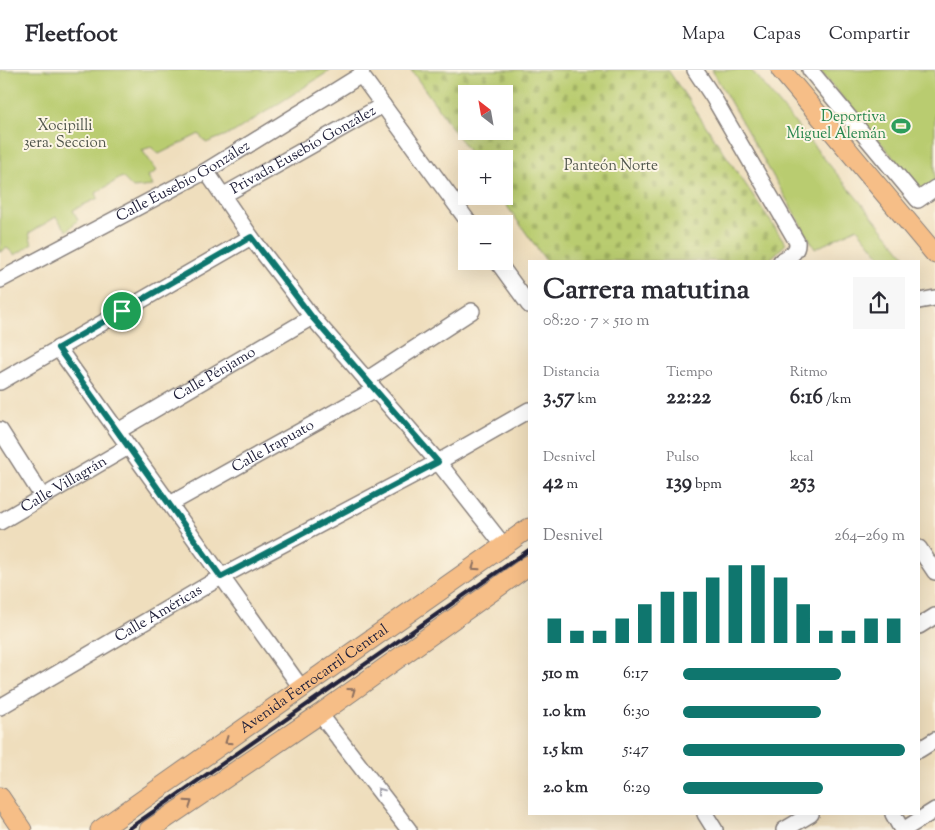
<!DOCTYPE html>
<html lang="es">
<head>
<meta charset="utf-8">
<style>
  :root { --surface:#fff; --page:#f7f7f7; --text:#2b2b33; --muted:#7c7c81; --line:#e1e1e2; --accent:#0f766e }
  body { margin:0; font-family:"Sorts Mill Goudy",serif; background:var(--page); color:var(--text); height:100vh; display:flex; flex-direction:column; font-size:19px; white-space:nowrap }
  * { box-sizing:border-box; margin:0 }
  p { font-size:16px; color:var(--muted) }
  .icon { flex:none; width:28px; height:28px; fill:none; stroke:currentColor; stroke-width:2; stroke-linecap:round; stroke-linejoin:round }
  .map { position:relative; flex:1; overflow:hidden }
  .panel { position:absolute; left:528px; top:190px; width:392px; height:555px; display:flex; flex-direction:column; background:var(--surface); border-radius:0px; box-shadow:0 5px 20px #0002 }
  .panel>* { flex:none }
  .needle { width:32px; rotate:329deg }
  .controls { position:absolute; left:458px; top:15px; display:grid; gap:10px }
  .controls a { display:grid; place-items:center; width:55px; height:55px; border-radius:0px; background:var(--surface); box-shadow:0 5px 20px #0002; font-size:25px }
  .pin { position:absolute; display:grid; place-items:center; width:42px; height:42px; color:#fff; margin:-21px; border:2px solid #fff; border-radius:50%; box-shadow:0 1px 5px #0007 }
  .round { display:grid; place-items:center; flex:none; width:52px; height:52px; border-radius:0px; background:var(--page) }
  .head { display:flex; align-items:center; justify-content:space-between; height:85px; padding:0 15px }
  h1 { font-size:28px; font-weight:700; line-height:38px }
  .stats { display:grid; grid-template-columns:repeat(3,1fr); gap:8px; height:85px; padding:5px 15px }
  .stats div { display:grid; align-content:center }
  .stats b { font-size:21px; font-weight:700 }
  .stats small { font-size:14px; font-weight:400 }
  .stats p { font-size:14px }
  .chart { height:140px; padding:10px 15px }
  .chart p { display:flex; justify-content:space-between }
  .chart svg { width:100%; height:90px; margin-top:5px; stroke:var(--accent); stroke-width:6 }
  ul { padding:0 15px; list-style:none; font-size:16px }
  li { display:grid; grid-template-columns:80px 60px 1fr; align-items:center; height:38px }
  li i { height:12px; border-radius:6px; background:var(--accent) }
  header { display:flex; align-items:center; gap:30px; box-sizing:border-box; height:70px; padding:0 25px; background:var(--surface); border-bottom:1px solid var(--line) }
  header strong { font-size:24px }
  nav { display:flex; gap:28px; margin-inline-start:auto; font-size:18px }
  .map>svg:first-child { display:block }
  .cemetery { fill:url(#cemetery-stones); stroke:#6e7755; fill-rule:evenodd }
  .park { fill:#b9cc6f; stroke:#6e7755 }
  .lines { fill:none; stroke-linecap:round; stroke-linejoin:round }
  .minor-casing { stroke:#88807c; stroke-width:18 }
  .major-casing { stroke:#88807c; stroke-width:21 }
  .minor { stroke:#fff; stroke-width:15 }
  .major { stroke:#f6be87; stroke-width:19 }
  .rail { stroke:#22223b; stroke-width:4 }
  .oneway { stroke:#8c7061 }
  .oneway2 { stroke:#9c9ca7 }
  .route-casing { stroke:#fff; stroke-width:10 }
  .route { stroke:#0f766e; stroke-width:6 }
  .labels { text-anchor:middle; dominant-baseline:central; stroke-width:4; stroke-linejoin:round; paint-order:stroke }
  .leisure-label { font-size:15px; fill:#27864d; stroke:#fcf5e5; text-anchor:end }
  .park-label { font-size:15px; fill:#4f554b; stroke:#fcf5e5 }
  .street-label { font-size:15px; fill:#22223b; stroke:#fcf5e5 }
</style>
</head>
<body>
<header>
<strong>Fleetfoot</strong>
<nav><a>Mapa</a><a>Capas</a><a>Compartir</a></nav>
</header>
<div class="map">
<svg width="935" height="760" viewBox="0 0 935 760">
  <defs>
    <pattern id="cemetery-stones" width="16" height="16" patternUnits="userSpaceOnUse" patternTransform="scale(1.25)"><rect width="16" height="16" fill="#b9cc6f"/><path d="M2 7V4a2 2 0 0 1 4 0v3zM10 15v-3a2 2 0 0 1 4 0v3z" fill="#9faf61"/></pattern>
  </defs>
  <rect width="100%" height="100%" fill="#fcf5e5"/>
  <filter id="ink" filterUnits="userSpaceOnUse"><feTurbulence type="fractalNoise" baseFrequency=".02" numOctaves="2"/><feDisplacementMap in="SourceGraphic" scale="10" xChannelSelector="R" yChannelSelector="G"/><feConvolveMatrix kernelMatrix="1 2 1 2 8 2 1 2 1" color-interpolation-filters="sRGB"/></filter>
  <filter id="wash" filterUnits="userSpaceOnUse"><feTurbulence type="fractalNoise" baseFrequency=".0096" numOctaves="4" result="noise"/><feDisplacementMap in="SourceGraphic" scale="20" xChannelSelector="R" yChannelSelector="G"/><feGaussianBlur stdDeviation="1.12" result="paint"/><feColorMatrix in="noise" values="0 0 0 0 0 0 0 0 0 0 0 0 0 0 0 0 0 1.4 0 .05"/><feComposite in="paint" operator="in"/></filter>
  <g filter="url(#wash)">
    <rect width="100%" height="100%" fill="#efdebd"/>
    <!-- cemetery -->
    <path class="cemetery" d="M411 0H668L786 174 768 191H546L500 126H504V89H474ZM466 24H504V61H466Z"/>
    <!-- park -->
    <g class="park">
      <polygon points="0,0 331,0 234,62 206,73 199,64 159,84 151,77 142,80 157,101 148,106 153,116 133,118 122,107 96,123 98,128 73,140 78,150 67,161 56,147 29,163 32,174 15,185 7,178 0,182"/>
      <polygon points="712,0 751,0 909,191 884,191 857,158 815,179"/>
      <polygon points="819,0 935,0 935,111 922,121"/>
    </g>
  </g>
  <g filter="url(#ink)">
    <g class="lines">
      <!-- minor casing -->
      <g class="minor-casing">
        <g id="minor">
          <polyline points="362,0 361,5 470,154"/>
          <path d="M695 0 713 27 797 172C798 183 789 186 781 191"/>
          <polyline points="810,0 918,130 935,118"/>
          <polyline points="206,101 251,167 312,247 438,392 504,476"/>
          <path id="s1" d="M224 125 383 35"/>
          <polyline points="497,191 529,235"/>
          <path id="s2" d="M0 210 206 101 361 5"/>
          <polyline points="919,231 935,228"/>
          <polyline points="58,278 302,619"/>
          <polyline points="366,310 472,241"/>
          <polyline points="0,312 251,167"/>
          <polyline points="0,360 42,426"/>
          <path id="s3" d="M118 361 312 247"/>
          <path id="s4" d="M170 434 374 320"/>
          <path id="s5" d="M0 452 128 377"/>
          <polyline points="919,478 935,502"/>
          <polyline points="919,556 935,546"/>
          <path id="s6" d="M0 637 221 507 438 392 529 340"/>
          <polyline points="320,644 409,760"/>
          <polyline points="919,680 935,670"/>
          <polyline points="705,744 715,760"/>
          <polyline points="893,744 902,760"/>
          <polyline points="784,760 811,744"/>
          <polyline points="903,760 935,740"/>
        </g>
      </g>
      <!-- major casing -->
      <g class="major-casing">
        <g id="major">
          <polyline points="781,0 935,184"/>
          <polyline points="0,727 22,760"/>
          <path id="s7" d="M100 760 529 458"/>
          <polyline points="149,760 320,644 529,495"/>
        </g>
      </g>
      <!-- minor -->
      <use href="#minor" class="minor"/>
      <!-- major -->
      <use href="#major" class="major"/>
      <!-- rail -->
      <polyline class="rail" points="127,760 529,480"/>
    </g>
    <!-- one-way arrows -->
    <defs><path id="oneway-chevron" d="M-2-3.5L2.5 0L-2 3.5" fill="none" stroke-width="1.6" stroke-linecap="round" stroke-linejoin="round" transform="scale(1.25)"/></defs>
    <g class="oneway">
      <use href="#oneway-chevron" transform="translate(475 497) rotate(145)"/>
      <use href="#oneway-chevron" transform="translate(352 621) rotate(-36)"/>
      <use href="#oneway-chevron" transform="translate(228 671) rotate(145)"/>
      <use href="#oneway-chevron" transform="translate(189 733) rotate(-34)"/>
    </g>
    <use class="oneway2" href="#oneway-chevron" transform="translate(380 721) rotate(-127)"/>
  </g>
  <g class="lines" filter="url(#ink)">
    <!-- route casing -->
    <g class="route-casing">
      <polygon id="route" points="251,167 312,247 438,392 221,507 58,278"/>
    </g>
    <!-- route -->
    <use href="#route" class="route"/>
  </g>
  <!-- icons -->
  <defs>
    <g id="stadium-bare" transform="scale(1.5)"><path d="M0-5a6.5 5 0 1 0 0 10a6.5 5 0 1 0 0-10ZM-3.5-1.8h7v3.6h-7Z" fill="#2e9e5b" stroke="#fcf5e5" stroke-width="2.5" paint-order="stroke"/></g>
  </defs>
  <g fill-rule="evenodd">
    <use href="#stadium-bare" x="901" y="56"/>
  </g>
  <g class="labels">
    <!-- leisure labels -->
    <g class="leisure-label">
      <text x="886" y="47">Deportiva<tspan x="886" dy="17">Miguel Alemán</tspan></text>
    </g>
    <!-- park labels -->
    <g class="park-label">
      <text x="65" y="56">Xocipilli<tspan x="65" dy="17">3era. Seccion</tspan></text>
      <text x="611" y="96">Panteón Norte</text>
    </g>
    <!-- street labels -->
    <g class="street-label">
      <text stroke="none"><textPath href="#s1" startOffset="91">Privada Eusebio González</textPath></text>
      <text stroke="none"><textPath href="#s2" startOffset="208">Calle Eusebio González</textPath></text>
      <text stroke="none"><textPath href="#s3" startOffset="112">Calle Pénjamo</textPath></text>
      <text stroke="none"><textPath href="#s4" startOffset="118">Calle Irapuato</textPath></text>
      <text stroke="none"><textPath href="#s5" startOffset="74">Calle Villagrán</textPath></text>
      <text stroke="none"><textPath href="#s6" startOffset="184">Calle Américas</textPath></text>
      <text stroke="none"><textPath href="#s7" startOffset="262">Avenida Ferrocarril Central</textPath></text>
    </g>
  </g>
</svg>
<div class="controls">
<a><svg class="needle" viewBox="-14 -14 28 28"><path d="M0-13l5 13h-10z" fill="#e53935"/><path d="M0 13l5-13h-10z" fill="#7c7c81"/></svg></a>
<a>+</a>
<a>−</a>
</div>
<div class="pin" style="left:122px;top:241px;background:#1e9e55"><svg class="icon" aria-label="arrive" viewBox="0 0 24 24"><path d="M6 21V4h12l-3 4 3 4H6"/></svg></div>
<section class="panel">
<div class="head"><div><h1>Carrera matutina</h1><p>08:20 · 7 × 510 m</p></div><a class="round"><svg class="icon" aria-label="share" viewBox="0 0 24 24"><path d="M12 15V3M7 8l5-5 5 5M5 13v7h14v-7"/></svg></a></div>
<div class="stats">
<div><p>Distancia</p><b>3.57<small> km</small></b></div>
<div><p>Tiempo</p><b>22:22</b></div>
<div><p>Ritmo</p><b>6:16<small> /km</small></b></div>
</div>
<div class="stats">
<div><p>Desnivel</p><b>42<small> m</small></b></div>
<div><p>Pulso</p><b>139<small> bpm</small></b></div>
<div><p>kcal</p><b>253</b></div>
</div>
<div class="chart"><p><span>Desnivel</span>264–269 m</p>
<svg viewBox="0 0 160 44" preserveAspectRatio="none"><path d="M5 44V32M15 44V38M25 44V38M35 44V32M45 44V25M55 44V19M65 44V19M75 44V12M85 44V6M95 44V6M105 44V12M115 44V25M125 44V38M135 44V38M145 44V32M155 44V32"/></svg>
</div>
<ul>
<li><b>510 m</b>6:17<i style="width:71%"></i></li>
<li><b>1.0 km</b>6:30<i style="width:62%"></i></li>
<li><b>1.5 km</b>5:47<i style="width:100%"></i></li>
<li><b>2.0 km</b>6:29<i style="width:63%"></i></li>
</ul>
</section>
</div>
</body>
</html>
